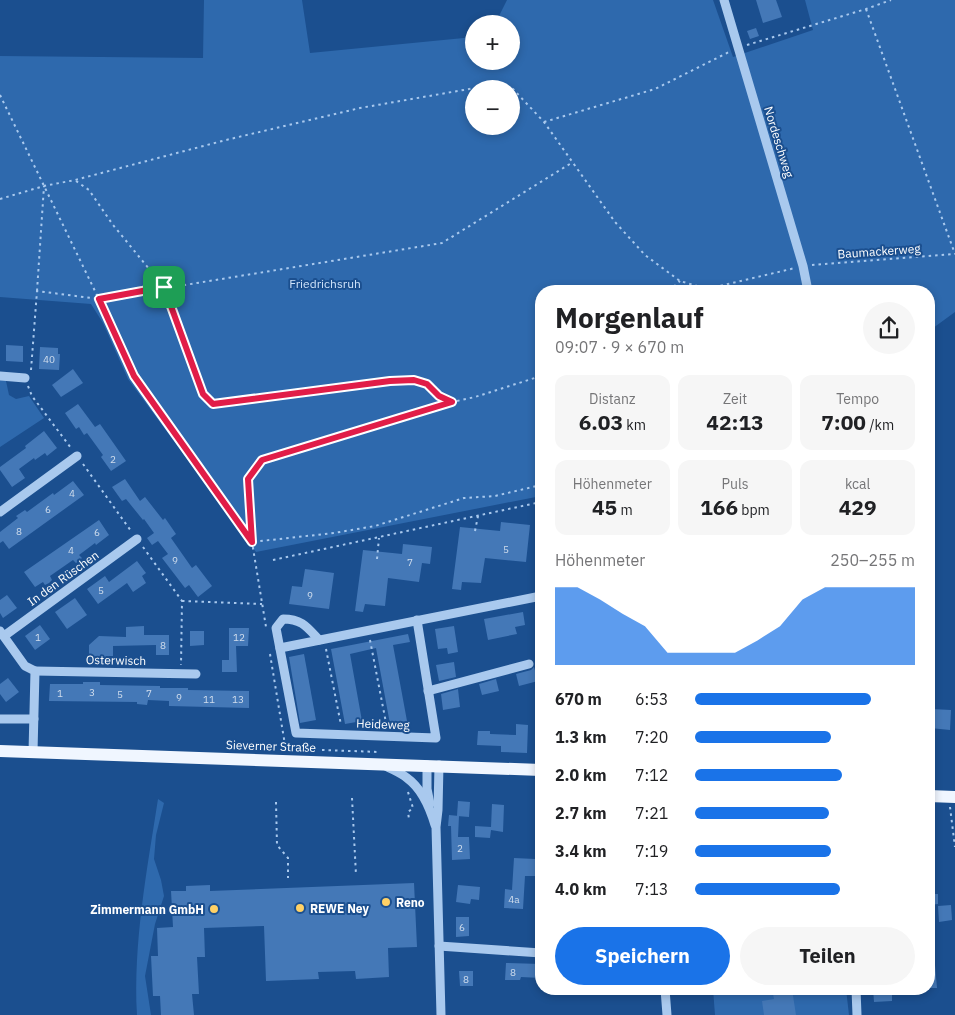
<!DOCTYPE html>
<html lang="de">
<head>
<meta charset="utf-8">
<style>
  :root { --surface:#fff; --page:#f6f6f6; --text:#202124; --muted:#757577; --accent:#1a73e8 }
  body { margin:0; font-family:"IBM Plex Sans",sans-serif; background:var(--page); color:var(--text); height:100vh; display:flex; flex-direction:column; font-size:19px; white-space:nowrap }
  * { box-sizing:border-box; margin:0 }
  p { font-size:16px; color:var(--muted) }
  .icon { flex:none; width:28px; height:28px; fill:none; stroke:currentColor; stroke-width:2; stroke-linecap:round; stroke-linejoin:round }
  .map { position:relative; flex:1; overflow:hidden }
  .details { position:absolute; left:535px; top:285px; width:400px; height:710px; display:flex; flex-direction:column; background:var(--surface); border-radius:20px; box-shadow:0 2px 8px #0003 }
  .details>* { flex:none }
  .tools { position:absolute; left:465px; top:15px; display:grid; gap:10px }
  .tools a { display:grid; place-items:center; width:55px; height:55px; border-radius:50%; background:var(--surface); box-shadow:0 2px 8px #0003; font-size:25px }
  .pin { position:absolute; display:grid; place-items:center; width:42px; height:42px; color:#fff; margin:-21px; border-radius:10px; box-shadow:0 2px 8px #0006 }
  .round { display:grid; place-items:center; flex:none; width:52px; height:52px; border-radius:26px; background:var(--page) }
  .summary { display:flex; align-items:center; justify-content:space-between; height:85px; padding:0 20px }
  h1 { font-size:28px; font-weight:700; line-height:38px }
  .figures { display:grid; grid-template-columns:repeat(3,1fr); gap:8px; height:85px; padding:5px 20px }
  .figures div { display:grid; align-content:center; border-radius:12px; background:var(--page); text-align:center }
  .figures b { font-size:21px; font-weight:700 }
  .figures small { font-size:14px; font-weight:400 }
  .figures p { font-size:14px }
  .chart { height:140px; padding:10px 20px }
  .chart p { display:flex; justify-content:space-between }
  .chart svg { width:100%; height:90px; margin-top:5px; fill:var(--accent); opacity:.7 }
  .button { display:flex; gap:10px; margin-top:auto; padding:10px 20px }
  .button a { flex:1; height:58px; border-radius:30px; background:var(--accent); color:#fff; font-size:20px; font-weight:700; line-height:58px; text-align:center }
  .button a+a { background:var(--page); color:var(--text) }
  ul { padding:0 20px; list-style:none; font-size:16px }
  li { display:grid; grid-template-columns:80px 60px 1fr; align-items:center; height:38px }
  li i { height:12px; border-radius:6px; background:var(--accent) }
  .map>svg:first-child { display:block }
  .green { fill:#2e69ad; fill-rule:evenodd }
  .building { fill:#4478b7 }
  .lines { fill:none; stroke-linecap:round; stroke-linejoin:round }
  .path { stroke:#a9c9ee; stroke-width:2; stroke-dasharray:2.5 4; stroke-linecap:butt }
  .minor { stroke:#a9c9ee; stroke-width:9 }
  .major { stroke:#f0f6ff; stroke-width:12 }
  .route-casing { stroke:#fff; stroke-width:10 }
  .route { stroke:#e11d48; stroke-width:6 }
  .poi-dot { fill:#ffd166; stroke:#1b4f8f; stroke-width:2 }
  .labels { text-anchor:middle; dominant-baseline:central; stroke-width:4; stroke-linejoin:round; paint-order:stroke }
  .number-label { font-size:10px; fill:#d0dded }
  .street-label { font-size:12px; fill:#fff; stroke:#1b4f8f }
  .park-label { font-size:12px; fill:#cfe3fa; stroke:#1b4f8f }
  .poi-label { font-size:12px; font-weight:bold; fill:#fff; stroke:#1b4f8f; text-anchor:start }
</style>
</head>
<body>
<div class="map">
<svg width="955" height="1015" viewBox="0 0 955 1015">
  <rect width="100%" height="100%" fill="#1b4f8f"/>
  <!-- green -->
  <g class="green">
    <path d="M204 0H302L310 53 474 37V61H511V24H495L507 0H713L733 57 813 30 805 0H955V312L929 331V291H541V496L256 552 128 379 103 323 91 304 0 297V56L203 58ZM474 89H511V126H474Z"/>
    <polygon points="0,380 6,381 9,395 16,399 29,396 44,418 0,447"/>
    <path d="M158 799 164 803 156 835 154 859 161 880 164 896 155 924 145 976 151 1015H137C133 943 147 870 158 799Z"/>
    <polygon points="713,989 846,989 849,1015 715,1015"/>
  </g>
  <!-- building -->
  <g class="building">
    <polygon points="756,0 776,0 782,17 763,23"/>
    <polygon points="756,28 759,36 750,39 747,31"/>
    <polygon points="6,345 23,346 23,362 6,361"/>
    <polygon points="40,347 58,348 58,354 60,354 59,370 39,369"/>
    <polygon points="73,369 83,383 61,397 52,385"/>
    <polygon points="78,404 95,427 100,424 126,461 111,471 101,457 103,455 87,433 84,435 79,427 76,429 65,413"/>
    <polygon points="44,431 57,448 47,456 45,453 35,460 34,458 19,469 25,478 12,487 0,470 0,467 26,448 25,446"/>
    <polygon points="125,479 140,501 145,497 163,520 165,518 176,534 171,538 192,568 196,565 212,586 198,597 189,585 185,588 162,558 168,554 158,541 152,545 147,538 154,533 144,519 143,520 126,499 122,501 112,487"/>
    <polygon points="73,481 84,495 9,549 3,541 0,543 0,532 18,518 16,516 25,510 27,512 53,493 54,495"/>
    <polygon points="99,520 109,535 96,545 95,543 79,555 82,558 76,563 73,560 50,576 52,580 49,583 45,585 43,582 35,587 24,572"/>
    <polygon points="501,522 530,525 526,562 485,558 481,583 462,582 461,590 452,589 460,527 500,531"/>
    <polygon points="403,544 432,547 430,564 422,563 419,582 388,578 385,606 365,604 363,612 355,611 363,550 402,554"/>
    <polygon points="137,561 146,573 142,576 146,583 133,592 127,583 98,604 87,589 105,576 109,582"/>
    <polygon points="305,569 334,573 329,609 289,604 292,586 302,587"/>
    <polygon points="7,595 17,608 3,618 0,613 0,600"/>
    <polygon points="75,598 87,615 67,629 55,612"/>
    <polygon points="523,612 525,625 515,627 517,634 488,640 484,619"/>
    <polygon points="40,625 50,639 35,650 25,636"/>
    <polygon points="144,626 144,635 169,635 169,655 156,655 156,645 113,646 113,656 106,656 105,664 89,664 89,645 99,636 126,637 126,627"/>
    <polygon points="454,626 458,652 448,654 447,648 438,649 435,629"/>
    <polygon points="229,628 249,628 248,646 236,646 237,672 222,672 222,660 229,660"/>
    <polygon points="190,631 204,631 204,645 190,646"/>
    <polygon points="408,634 410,642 393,645 407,721 390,724 376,648 350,654 362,721 345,724 331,649"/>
    <polygon points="304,654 316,720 300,723 289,657"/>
    <polygon points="454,662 456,677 439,681 436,665"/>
    <polygon points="534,667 538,681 519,686 516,674 531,670"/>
    <polygon points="8,678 19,692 6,702 0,694 0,684"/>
    <polygon points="496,679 499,691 482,695 479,684"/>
    <polygon points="83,682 100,682 100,685 160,686 160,688 188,688 188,690 249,691 249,708 169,706 169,701 148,700 147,705 137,704 137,702 49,701 50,684 83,684"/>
    <polygon points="458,689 460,707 443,710 441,694"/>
    <polygon points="932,709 951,710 950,730 930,728"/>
    <polygon points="516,724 528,725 527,753 501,752 501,746 477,745 478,731 490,731 490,734 516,735"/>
    <polygon points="458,801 470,802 469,817 457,816"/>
    <polygon points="492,804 504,805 503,832 491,830 490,838 475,837 475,826 491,827"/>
    <polygon points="449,815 459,816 458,837 469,837 470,859 452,860 451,826 448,826"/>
    <polygon points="514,858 535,859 535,876 525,876 523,909 504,908 505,889 512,890"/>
    <polygon points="414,883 417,947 388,948 389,977 356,979 355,971 318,972 319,979 266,981 264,926 204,928 205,957 197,957 199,994 192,994 194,1015 161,1015 160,996 153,996 151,956 158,956 157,928 173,927 171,891 186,891 186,886 210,885 210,891"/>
    <polygon points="458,885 480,887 479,900 471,899 470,904 456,902"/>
    <polygon points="929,894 938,894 938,904 929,905"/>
    <polygon points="951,905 952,920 939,922 938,906"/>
    <polygon points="456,917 469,917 469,936 456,937"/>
    <polygon points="506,963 541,964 541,978 521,977 520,980 505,980"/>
    <polygon points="929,965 935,965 937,988 929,988"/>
    <polygon points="459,971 473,971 473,986 460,986"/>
    <polygon points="772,989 792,989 796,1015 764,1015 762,1001 774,999"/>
    <polygon points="873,989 892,989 892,1001 874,1002"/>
  </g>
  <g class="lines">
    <!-- path -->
    <g class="path">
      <polyline points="866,9 955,254"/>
      <polyline points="747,45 866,9 891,0"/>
      <polyline points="0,95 110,322 134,375 252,542 266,627"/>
      <polyline points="544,122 655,89 731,51"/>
      <polyline points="76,181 89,190 113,225 164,287 203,394 213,405 390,381 414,380 427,384 439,396 452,402 475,397 541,376"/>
      <polyline points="0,199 44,186 75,180 226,140 360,108 498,84 513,89 544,122 615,222 645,255 680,281 707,289 795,268"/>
      <polyline points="812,265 955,254"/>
      <polyline points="37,291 44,186"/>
      <polyline points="669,291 680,281"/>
      <polyline points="31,370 37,291 99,299 442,243 573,162"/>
      <polyline points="28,386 32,396 71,448"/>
      <polyline points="450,402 262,460 247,479 252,542 334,533 375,526 464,498 495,496 541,485"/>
      <polyline points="83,464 131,531"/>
      <polyline points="475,531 478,516"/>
      <polyline points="143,547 182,601 181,665"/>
      <polyline points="377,559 379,538"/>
      <polyline points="273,560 541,502"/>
      <polyline points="182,601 262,604"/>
      <polyline points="370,640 387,728"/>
      <polyline points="326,649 341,725"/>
      <polyline points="270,654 286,751"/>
      <polyline points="322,750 380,752"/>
      <polyline points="408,792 413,808 408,812 409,819"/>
      <polyline points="352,798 356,875"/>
      <polyline points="276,802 277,845 288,858 288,878"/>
      <polyline points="950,807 955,847"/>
    </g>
    <!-- minor -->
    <g class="minor">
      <polyline points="724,0 803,266 808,291"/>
      <polyline points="0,376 25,378"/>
      <polyline points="0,512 77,456"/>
      <polyline points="0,631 25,666 35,671 33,752"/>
      <polyline points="4,636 137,539"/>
      <path d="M319 640C307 627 302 619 283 619L276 628 296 733 436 738 417 620"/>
      <polyline points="280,648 541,596"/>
      <polyline points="35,671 196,674"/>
      <polyline points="428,691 529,664"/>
      <polyline points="0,719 34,719"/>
      <polyline points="427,765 427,789 430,804"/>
      <polyline points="439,765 438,810 436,827 441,1015"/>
      <path d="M386 766C393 770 401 773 407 778 421 788 430 808 435 825"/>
      <polyline points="439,946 541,953"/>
      <polyline points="665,989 667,1015"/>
      <polyline points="856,989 857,1015"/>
    </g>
    <!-- major -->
    <g class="major">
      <polyline points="0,751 541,770"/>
      <polyline points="929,796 955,797"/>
    </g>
  </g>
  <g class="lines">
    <!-- route casing -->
    <g class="route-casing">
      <polygon id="route" points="164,287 203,394 213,404 390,381 414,380 427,384 439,396 452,402 262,460 248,479 252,542 134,376 99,299"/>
    </g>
    <!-- route -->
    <use href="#route" class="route"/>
  </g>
  <!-- markers -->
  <g class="poi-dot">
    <circle cx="386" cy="902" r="5"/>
    <circle cx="300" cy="908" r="5"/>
    <circle cx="214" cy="909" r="5"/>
  </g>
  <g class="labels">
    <!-- number labels -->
    <g class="number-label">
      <text x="49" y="359">40</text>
      <text x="113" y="459">2</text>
      <text x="72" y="493">4</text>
      <text x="48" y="509">6</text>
      <text x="19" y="531">8</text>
      <text x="97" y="532">6</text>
      <text x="506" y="549">5</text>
      <text x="71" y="550">4</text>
      <text x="175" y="560">9</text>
      <text x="410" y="562">7</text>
      <text x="101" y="590">5</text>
      <text x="310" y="595">9</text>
      <text x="38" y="637">1</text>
      <text x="239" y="637">12</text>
      <text x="163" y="645">8</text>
      <text x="92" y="692">3</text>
      <text x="60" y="693">1</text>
      <text x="149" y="693">7</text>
      <text x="120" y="694">5</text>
      <text x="179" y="697">9</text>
      <text x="209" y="699">11</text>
      <text x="238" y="699">13</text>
      <text x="460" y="848">2</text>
      <text x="514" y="899">4a</text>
      <text x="462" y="927">6</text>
      <text x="513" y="972">8</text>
      <text x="466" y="979">8</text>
    </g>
    <!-- street labels -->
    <g class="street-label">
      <text transform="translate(779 142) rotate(73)">Nordeschweg</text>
      <text transform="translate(879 251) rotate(-4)">Baumackerweg</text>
      <text transform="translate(63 578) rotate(-36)">In den Rüschen</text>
      <text transform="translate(116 660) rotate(1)">Osterwisch</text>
      <text transform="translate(383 724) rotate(2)">Heideweg</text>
      <text transform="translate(271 746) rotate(2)">Sieverner Straße</text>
    </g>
    <!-- park labels -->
    <g class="park-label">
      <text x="325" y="283">Friedrichsruh</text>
    </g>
    <!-- poi labels -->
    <g class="poi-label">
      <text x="396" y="902">Reno</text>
      <text x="310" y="908">REWE Ney</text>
      <text x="204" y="909" text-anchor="end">Zimmermann GmbH</text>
    </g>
  </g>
</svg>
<div class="tools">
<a>+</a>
<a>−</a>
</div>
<div class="pin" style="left:164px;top:287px;background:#1e9e55"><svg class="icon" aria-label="arrive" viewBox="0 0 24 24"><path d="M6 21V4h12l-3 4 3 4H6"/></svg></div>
<section class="details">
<div class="summary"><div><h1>Morgenlauf</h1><p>09:07 · 9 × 670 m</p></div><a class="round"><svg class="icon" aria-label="share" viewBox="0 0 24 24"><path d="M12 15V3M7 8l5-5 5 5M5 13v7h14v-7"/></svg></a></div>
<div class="figures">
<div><p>Distanz</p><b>6.03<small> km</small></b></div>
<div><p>Zeit</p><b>42:13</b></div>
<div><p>Tempo</p><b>7:00<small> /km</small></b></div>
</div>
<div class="figures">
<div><p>Höhenmeter</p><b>45<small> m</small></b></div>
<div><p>Puls</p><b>166<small> bpm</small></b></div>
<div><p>kcal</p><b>429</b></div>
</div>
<div class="chart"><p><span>Höhenmeter</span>250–255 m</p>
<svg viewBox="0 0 160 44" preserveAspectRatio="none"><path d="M0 44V6L10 6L20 12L30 19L40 25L50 38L60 38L70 38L80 38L90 32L100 25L110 12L120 6L130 6L140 6L150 6L160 6V44z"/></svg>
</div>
<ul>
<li><b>670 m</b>6:53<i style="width:80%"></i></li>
<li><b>1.3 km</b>7:20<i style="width:62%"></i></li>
<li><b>2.0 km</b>7:12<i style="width:67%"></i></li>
<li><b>2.7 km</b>7:21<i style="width:61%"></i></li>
<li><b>3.4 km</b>7:19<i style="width:62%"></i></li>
<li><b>4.0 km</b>7:13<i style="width:66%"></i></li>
</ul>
<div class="button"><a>Speichern</a><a>Teilen</a></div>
</section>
</div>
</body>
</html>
